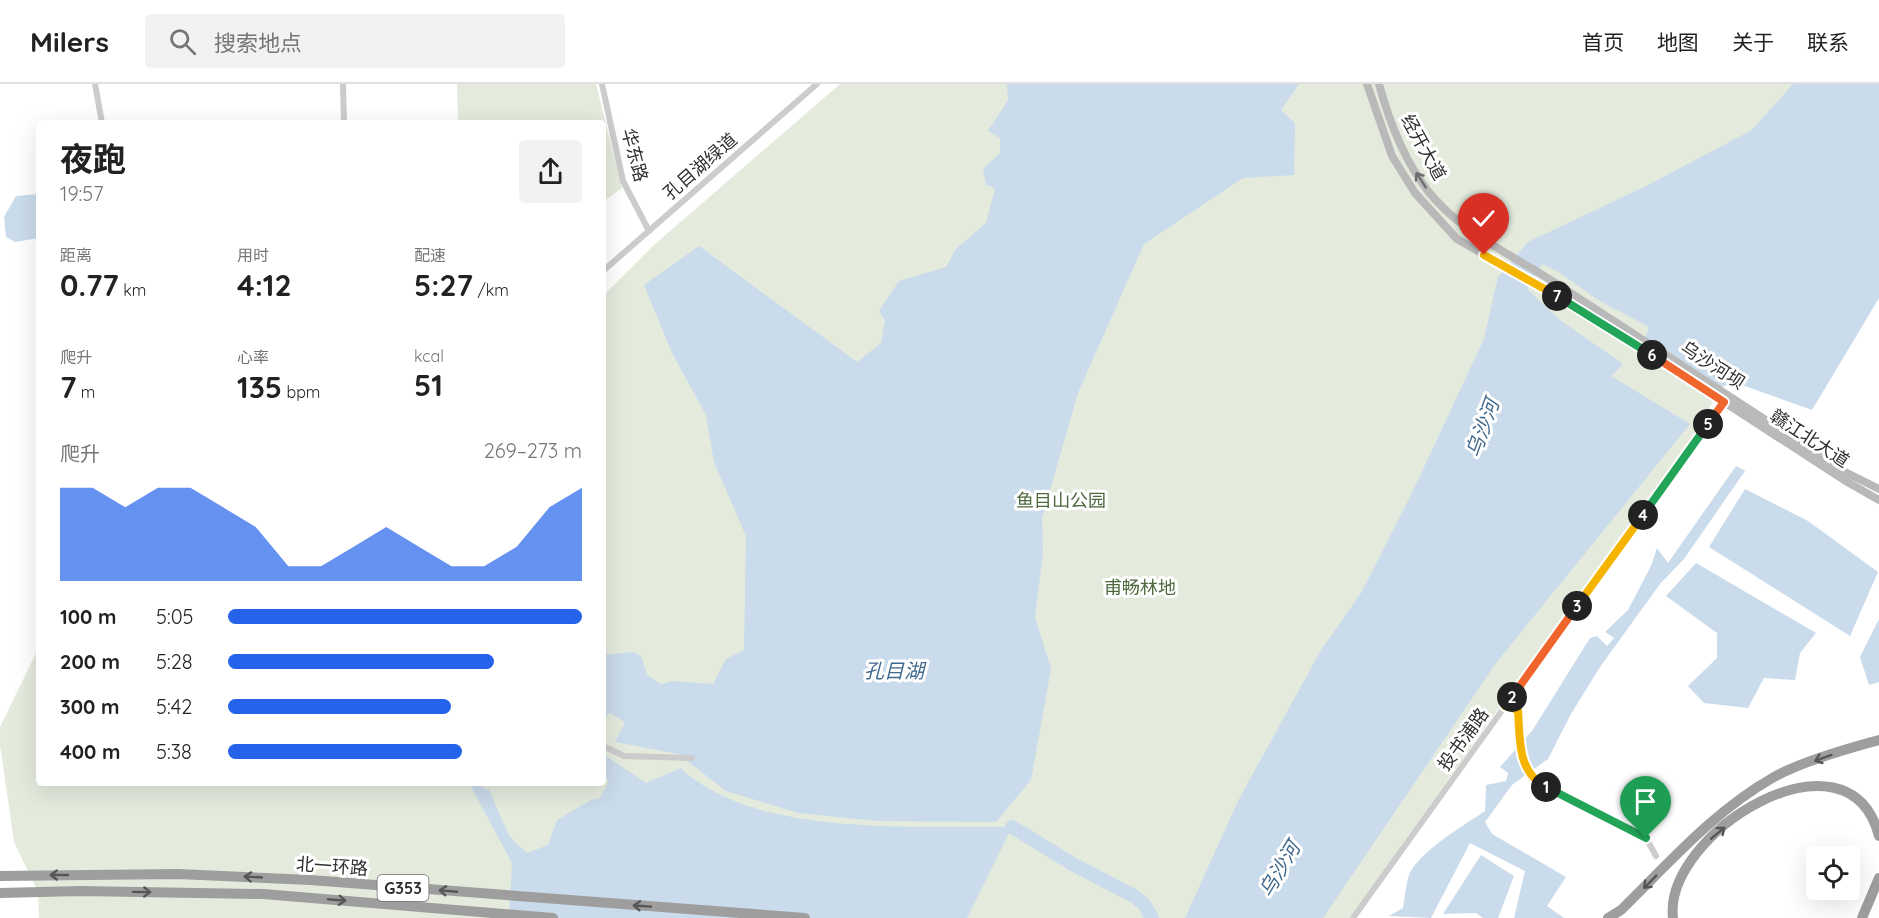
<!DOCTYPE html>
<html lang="zh">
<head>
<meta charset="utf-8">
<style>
  :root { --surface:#fff; --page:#f2f2f2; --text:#222; --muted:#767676; --line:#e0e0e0; --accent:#2563eb }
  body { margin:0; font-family:Quicksand,"Noto Sans SC",sans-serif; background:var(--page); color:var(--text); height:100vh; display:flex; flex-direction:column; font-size:22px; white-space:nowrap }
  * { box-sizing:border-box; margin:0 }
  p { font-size:20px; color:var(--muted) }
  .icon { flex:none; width:33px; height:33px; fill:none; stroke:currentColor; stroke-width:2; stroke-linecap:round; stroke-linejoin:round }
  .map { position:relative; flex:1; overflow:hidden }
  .drawer { position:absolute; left:36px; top:36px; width:570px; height:666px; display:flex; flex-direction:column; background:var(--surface); border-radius:6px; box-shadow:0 6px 24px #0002 }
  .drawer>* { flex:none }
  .buttons { position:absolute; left:1806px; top:762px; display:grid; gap:12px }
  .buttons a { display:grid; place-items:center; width:54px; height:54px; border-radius:6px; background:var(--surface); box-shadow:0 6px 24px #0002; font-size:30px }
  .pin { position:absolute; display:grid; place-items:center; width:51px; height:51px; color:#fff; margin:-62px -26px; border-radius:50% 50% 50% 0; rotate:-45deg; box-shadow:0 0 6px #0007 }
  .pin .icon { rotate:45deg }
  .km { position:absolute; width:30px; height:30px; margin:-15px; border-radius:50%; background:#222; color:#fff; font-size:16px; line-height:30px; text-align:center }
  .round { display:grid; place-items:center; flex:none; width:63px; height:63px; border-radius:6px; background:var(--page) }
  .headline { display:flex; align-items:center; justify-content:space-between; height:102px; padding:0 24px }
  h1 { font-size:33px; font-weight:700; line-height:45px }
  .metrics { display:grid; grid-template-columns:repeat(3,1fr); gap:9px; height:102px; padding:6px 24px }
  .metrics div { display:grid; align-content:center }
  .metrics b { font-size:30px; font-weight:700 }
  .metrics small { font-size:16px; font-weight:400 }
  .metrics p { font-size:16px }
  .chart { height:168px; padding:12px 24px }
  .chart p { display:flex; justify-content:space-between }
  .chart svg { width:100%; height:108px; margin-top:6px; fill:var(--accent); opacity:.7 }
  ul { padding:0 24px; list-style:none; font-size:20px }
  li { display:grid; grid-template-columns:96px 72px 1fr; align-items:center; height:45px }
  li i { height:15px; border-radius:8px; background:var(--accent) }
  header { display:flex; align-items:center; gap:36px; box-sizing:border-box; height:84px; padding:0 30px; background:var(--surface); border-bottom:2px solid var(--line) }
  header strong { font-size:28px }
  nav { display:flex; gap:33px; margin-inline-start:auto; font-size:21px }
  .search { width:420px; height:54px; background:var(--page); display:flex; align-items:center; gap:15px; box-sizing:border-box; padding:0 21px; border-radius:6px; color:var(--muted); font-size:22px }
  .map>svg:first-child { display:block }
  .green { fill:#e4ebdd }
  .water { fill:#cadbeb }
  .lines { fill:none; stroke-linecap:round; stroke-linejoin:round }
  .river { stroke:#cadbeb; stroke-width:14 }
  .minor { stroke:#ccc; stroke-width:6 }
  .secondary { stroke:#b9b9b9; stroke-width:8 }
  .trunk { stroke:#9e9e9e; stroke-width:10 }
  .oneway { stroke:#6d6d6d }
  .oneway2 { stroke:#565656 }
  .split-1-casing { stroke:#fff; stroke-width:12 }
  .split-2-casing { stroke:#fff; stroke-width:12 }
  .split-3-casing { stroke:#fff; stroke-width:12 }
  .split-4-casing { stroke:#fff; stroke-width:12 }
  .split-5-casing { stroke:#fff; stroke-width:12 }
  .split-6-casing { stroke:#fff; stroke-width:12 }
  .split-7-casing { stroke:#fff; stroke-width:12 }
  .split-8-casing { stroke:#fff; stroke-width:12 }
  .split-1 { stroke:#22a559; stroke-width:8 }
  .split-2 { stroke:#f5b400; stroke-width:8 }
  .split-3 { stroke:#f0652b; stroke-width:8 }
  .split-4 { stroke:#f5b400; stroke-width:8 }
  .split-5 { stroke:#22a559; stroke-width:8 }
  .split-6 { stroke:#f0652b; stroke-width:8 }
  .split-7 { stroke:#22a559; stroke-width:8 }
  .split-8 { stroke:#f5b400; stroke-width:8 }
  .labels { text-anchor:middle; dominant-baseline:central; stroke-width:6; stroke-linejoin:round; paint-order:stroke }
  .shield { fill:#fff; stroke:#6d6d6d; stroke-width:1.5 }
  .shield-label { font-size:16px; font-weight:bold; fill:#2f2f2f }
  .street-label { font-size:18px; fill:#2f2f2f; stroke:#fff }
  .park-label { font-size:18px; fill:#4e693e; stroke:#fff }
  .water-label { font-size:20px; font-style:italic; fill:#40698e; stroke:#fff }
</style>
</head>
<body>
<header>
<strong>Milers</strong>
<div class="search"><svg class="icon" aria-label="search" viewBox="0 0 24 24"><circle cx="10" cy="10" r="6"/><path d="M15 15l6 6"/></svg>搜索地点</div>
<nav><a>首页</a><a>地图</a><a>关于</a><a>联系</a></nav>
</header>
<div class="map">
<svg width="1879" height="834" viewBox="0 0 1879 834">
  <rect width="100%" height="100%" fill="#fff"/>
  <!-- green -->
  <g class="green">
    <polygon points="457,0 596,0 622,104 603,118 603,39 458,39"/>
    <polygon points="840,0 1879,0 1879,84 1709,324 1711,326 1350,834 39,834 38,808 14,758 0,661 0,643 39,563 39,699 603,699 603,212 655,160"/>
  </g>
  <!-- water -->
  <g class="water">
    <polygon points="1007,0 1299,0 1281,26 1295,39 1294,91 1243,94 1144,160 1078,309 1042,434 1043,468 1035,533 1051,585 1031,696 996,738 876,737 798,729 726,707 678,670 615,658 625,638 610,629 603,636 603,571 633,568 641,572 647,591 661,600 673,597 713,600 726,575 744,566 746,452 714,378 706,331 672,269 644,201 699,162 857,278 881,259 885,236 879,227 899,197 946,183 956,165 986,139 995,104 986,101 983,85 1000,69 1000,54 988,47 1008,16"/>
    <polygon points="1793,0 1879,0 1879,214 1812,326 1739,300 1713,303 1644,257 1649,243 1598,216 1559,188 1542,180 1527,205 1560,236 1623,280 1611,292 1690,340 1496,579 1323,834 1185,834 1239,715 1321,566 1361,509 1410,413 1484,255 1498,193 1528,158 1648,101 1752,46"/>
    <polygon points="39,110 39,154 15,158 6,153 4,133 16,112"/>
    <path d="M1736 382 1745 387 1684 475 1660 500 1600 583 1571 630 1548 675 1512 701 1485 738 1492 750 1566 793 1547 822 1564 834H1514L1525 787 1470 759 1431 834 1389 832 1403 824C1405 814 1406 800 1409 791 1419 767 1465 741 1485 727L1486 701 1506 697 1508 689 1500 683 1532 647 1590 554 1597 552 1607 562 1614 554 1605 548 1628 526 1651 482 1657 464 1668 479Z"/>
    <polygon points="1745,405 1808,437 1878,488 1850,552 1709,463"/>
    <polygon points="1696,479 1816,549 1800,569 1795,596 1764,594 1748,624 1704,619 1688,602 1717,574 1717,549 1666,512"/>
    <polygon points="1879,535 1879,598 1869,601 1860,573"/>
    <path d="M603 670 646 699 681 684C753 754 916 741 1012 743L967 834H509L512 779 469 699H481L483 704 489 706 509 752 527 769 548 761 557 736 591 716 600 714 609 696 603 694Z"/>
    <polygon points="1481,771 1514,792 1498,834 1483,834 1476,829 1443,830"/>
  </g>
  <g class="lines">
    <!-- river -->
    <polyline class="river" points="1012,743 1076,782 1134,812 1144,820 1152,834"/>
    <!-- minor -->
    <g class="minor">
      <polyline points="95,0 102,39"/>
      <polyline points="343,0 344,39"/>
      <polyline points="602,0 623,97 649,147"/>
      <polyline points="603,187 817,0"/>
      <polyline points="1505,623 1518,626 1523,681 1537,699 1646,754 1656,772"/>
      <polyline points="603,662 624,672 692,674"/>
      <polyline points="1353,834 1725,316"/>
    </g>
    <!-- secondary -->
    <g class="secondary">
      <polyline points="1367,0 1392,72 1415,109 1457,155 1598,236 1844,396 1879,416"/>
      <path d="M1379 0C1389 37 1404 76 1428 107 1461 149 1513 171 1557 200 1654 263 1751 326 1847 389L1879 405"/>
    </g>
    <!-- trunk -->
    <g class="trunk">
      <polyline points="0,792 178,790 310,796 805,834"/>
      <polyline points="0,809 80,807 263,810 553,834"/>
      <path d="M1608 834 1621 826C1670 778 1714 727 1774 693 1801 678 1849 664 1879 656"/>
      <path d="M1673 834C1663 749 1849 635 1879 752"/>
      <polyline points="1862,834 1879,794"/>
    </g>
  </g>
  <!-- one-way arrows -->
  <defs><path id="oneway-shaft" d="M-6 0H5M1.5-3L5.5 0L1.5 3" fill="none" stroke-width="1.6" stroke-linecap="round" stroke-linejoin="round" transform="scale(1.5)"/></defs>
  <use class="oneway" href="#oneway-shaft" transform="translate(1421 96) rotate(-123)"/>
  <g class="oneway2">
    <use href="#oneway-shaft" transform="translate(1823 674) rotate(160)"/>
    <use href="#oneway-shaft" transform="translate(1718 749) rotate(-40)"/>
    <use href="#oneway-shaft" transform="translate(59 791) rotate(180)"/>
    <use href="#oneway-shaft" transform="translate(253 793) rotate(-177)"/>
    <use href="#oneway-shaft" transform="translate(1650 798) rotate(135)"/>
    <use href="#oneway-shaft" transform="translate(448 807) rotate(-175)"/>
    <use href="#oneway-shaft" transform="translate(142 808) rotate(1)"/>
    <use href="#oneway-shaft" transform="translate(337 816) rotate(5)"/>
    <use href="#oneway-shaft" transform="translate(642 822) rotate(-176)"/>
  </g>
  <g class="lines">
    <!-- split-1 casing -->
    <g class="split-1-casing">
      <polyline id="split-1" points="1546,703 1646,754"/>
    </g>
    <!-- split-2 casing -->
    <g class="split-2-casing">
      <path id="split-2" d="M1512 613 1505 622 1518 626C1520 655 1517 688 1546 703"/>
    </g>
    <!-- split-3 casing -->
    <g class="split-3-casing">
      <polyline id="split-3" points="1512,613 1577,522"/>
    </g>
    <!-- split-4 casing -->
    <g class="split-4-casing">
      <polyline id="split-4" points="1577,522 1643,431"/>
    </g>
    <!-- split-5 casing -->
    <g class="split-5-casing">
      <polyline id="split-5" points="1643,431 1708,340"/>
    </g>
    <!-- split-6 casing -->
    <g class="split-6-casing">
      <polyline id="split-6" points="1652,271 1724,318 1708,340"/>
    </g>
    <!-- split-7 casing -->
    <g class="split-7-casing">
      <polyline id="split-7" points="1557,212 1652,271"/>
    </g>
    <!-- split-8 casing -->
    <g class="split-8-casing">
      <polyline id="split-8" points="1484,171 1557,212"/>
    </g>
    <!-- split-1 -->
    <use href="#split-1" class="split-1"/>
    <!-- split-2 -->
    <use href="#split-2" class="split-2"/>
    <!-- split-3 -->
    <use href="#split-3" class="split-3"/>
    <!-- split-4 -->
    <use href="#split-4" class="split-4"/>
    <!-- split-5 -->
    <use href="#split-5" class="split-5"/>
    <!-- split-6 -->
    <use href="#split-6" class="split-6"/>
    <!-- split-7 -->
    <use href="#split-7" class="split-7"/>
    <!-- split-8 -->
    <use href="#split-8" class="split-8"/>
  </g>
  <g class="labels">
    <!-- shield labels -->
    <rect class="shield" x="377.5" y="791" width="51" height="26" rx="4.5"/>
    <g class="shield-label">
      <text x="403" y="804">G353</text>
    </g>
    <!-- street labels -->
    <g class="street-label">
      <text transform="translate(1424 63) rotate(61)">经开大道</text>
      <text transform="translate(635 71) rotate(75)">华东路</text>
      <text transform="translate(700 82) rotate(-41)">孔目湖绿道</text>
      <text transform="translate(1713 281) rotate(33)">乌沙河坝</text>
      <text transform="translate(1810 354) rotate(33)">赣江北大道</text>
      <text transform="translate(1463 655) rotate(-54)">投书浦路</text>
      <text transform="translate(332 782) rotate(4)">北一环路</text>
    </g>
    <!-- park labels -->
    <g class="park-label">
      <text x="1061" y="416">鱼目山公园</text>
      <text x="1140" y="503">甫畅林地</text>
    </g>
    <!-- water labels -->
    <g class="water-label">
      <text transform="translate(1482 344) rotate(-70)">乌沙河</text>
      <text x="894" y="586">孔目湖</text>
      <text transform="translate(1279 785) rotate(-59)">乌沙河</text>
    </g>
  </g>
</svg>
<div class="buttons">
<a><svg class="icon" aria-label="locate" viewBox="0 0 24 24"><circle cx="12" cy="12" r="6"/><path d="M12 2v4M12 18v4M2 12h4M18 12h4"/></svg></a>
</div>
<div class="pin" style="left:1646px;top:754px;background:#1e9e55"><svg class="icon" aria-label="arrive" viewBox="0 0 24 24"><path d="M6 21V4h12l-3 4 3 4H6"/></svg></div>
<div class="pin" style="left:1484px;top:171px;background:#d93025"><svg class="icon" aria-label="check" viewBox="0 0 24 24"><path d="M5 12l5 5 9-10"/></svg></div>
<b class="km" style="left:1546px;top:703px">1</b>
<b class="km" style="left:1512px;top:613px">2</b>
<b class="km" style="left:1577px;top:522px">3</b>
<b class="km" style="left:1643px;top:431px">4</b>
<b class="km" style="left:1708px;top:340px">5</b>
<b class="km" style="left:1652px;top:271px">6</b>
<b class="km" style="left:1557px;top:212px">7</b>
<section class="drawer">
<div class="headline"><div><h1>夜跑</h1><p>19:57</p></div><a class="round"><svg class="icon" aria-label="share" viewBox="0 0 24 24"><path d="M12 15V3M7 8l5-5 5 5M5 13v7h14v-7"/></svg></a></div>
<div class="metrics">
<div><p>距离</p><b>0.77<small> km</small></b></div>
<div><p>用时</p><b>4:12</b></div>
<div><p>配速</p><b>5:27<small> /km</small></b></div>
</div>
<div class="metrics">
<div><p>爬升</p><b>7<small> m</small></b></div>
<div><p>心率</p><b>135<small> bpm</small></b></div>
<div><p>kcal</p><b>51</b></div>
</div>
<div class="chart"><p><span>爬升</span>269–273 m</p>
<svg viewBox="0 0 160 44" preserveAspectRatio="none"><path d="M0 44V6L10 6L20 14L30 6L40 6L50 14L60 22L70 38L80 38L90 30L100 22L110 30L120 38L130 38L140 30L150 14L160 6V44z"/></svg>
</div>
<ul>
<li><b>100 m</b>5:05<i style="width:100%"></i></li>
<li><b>200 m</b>5:28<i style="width:75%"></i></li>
<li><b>300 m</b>5:42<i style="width:63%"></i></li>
<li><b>400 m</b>5:38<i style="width:66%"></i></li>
</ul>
</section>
</div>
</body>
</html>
